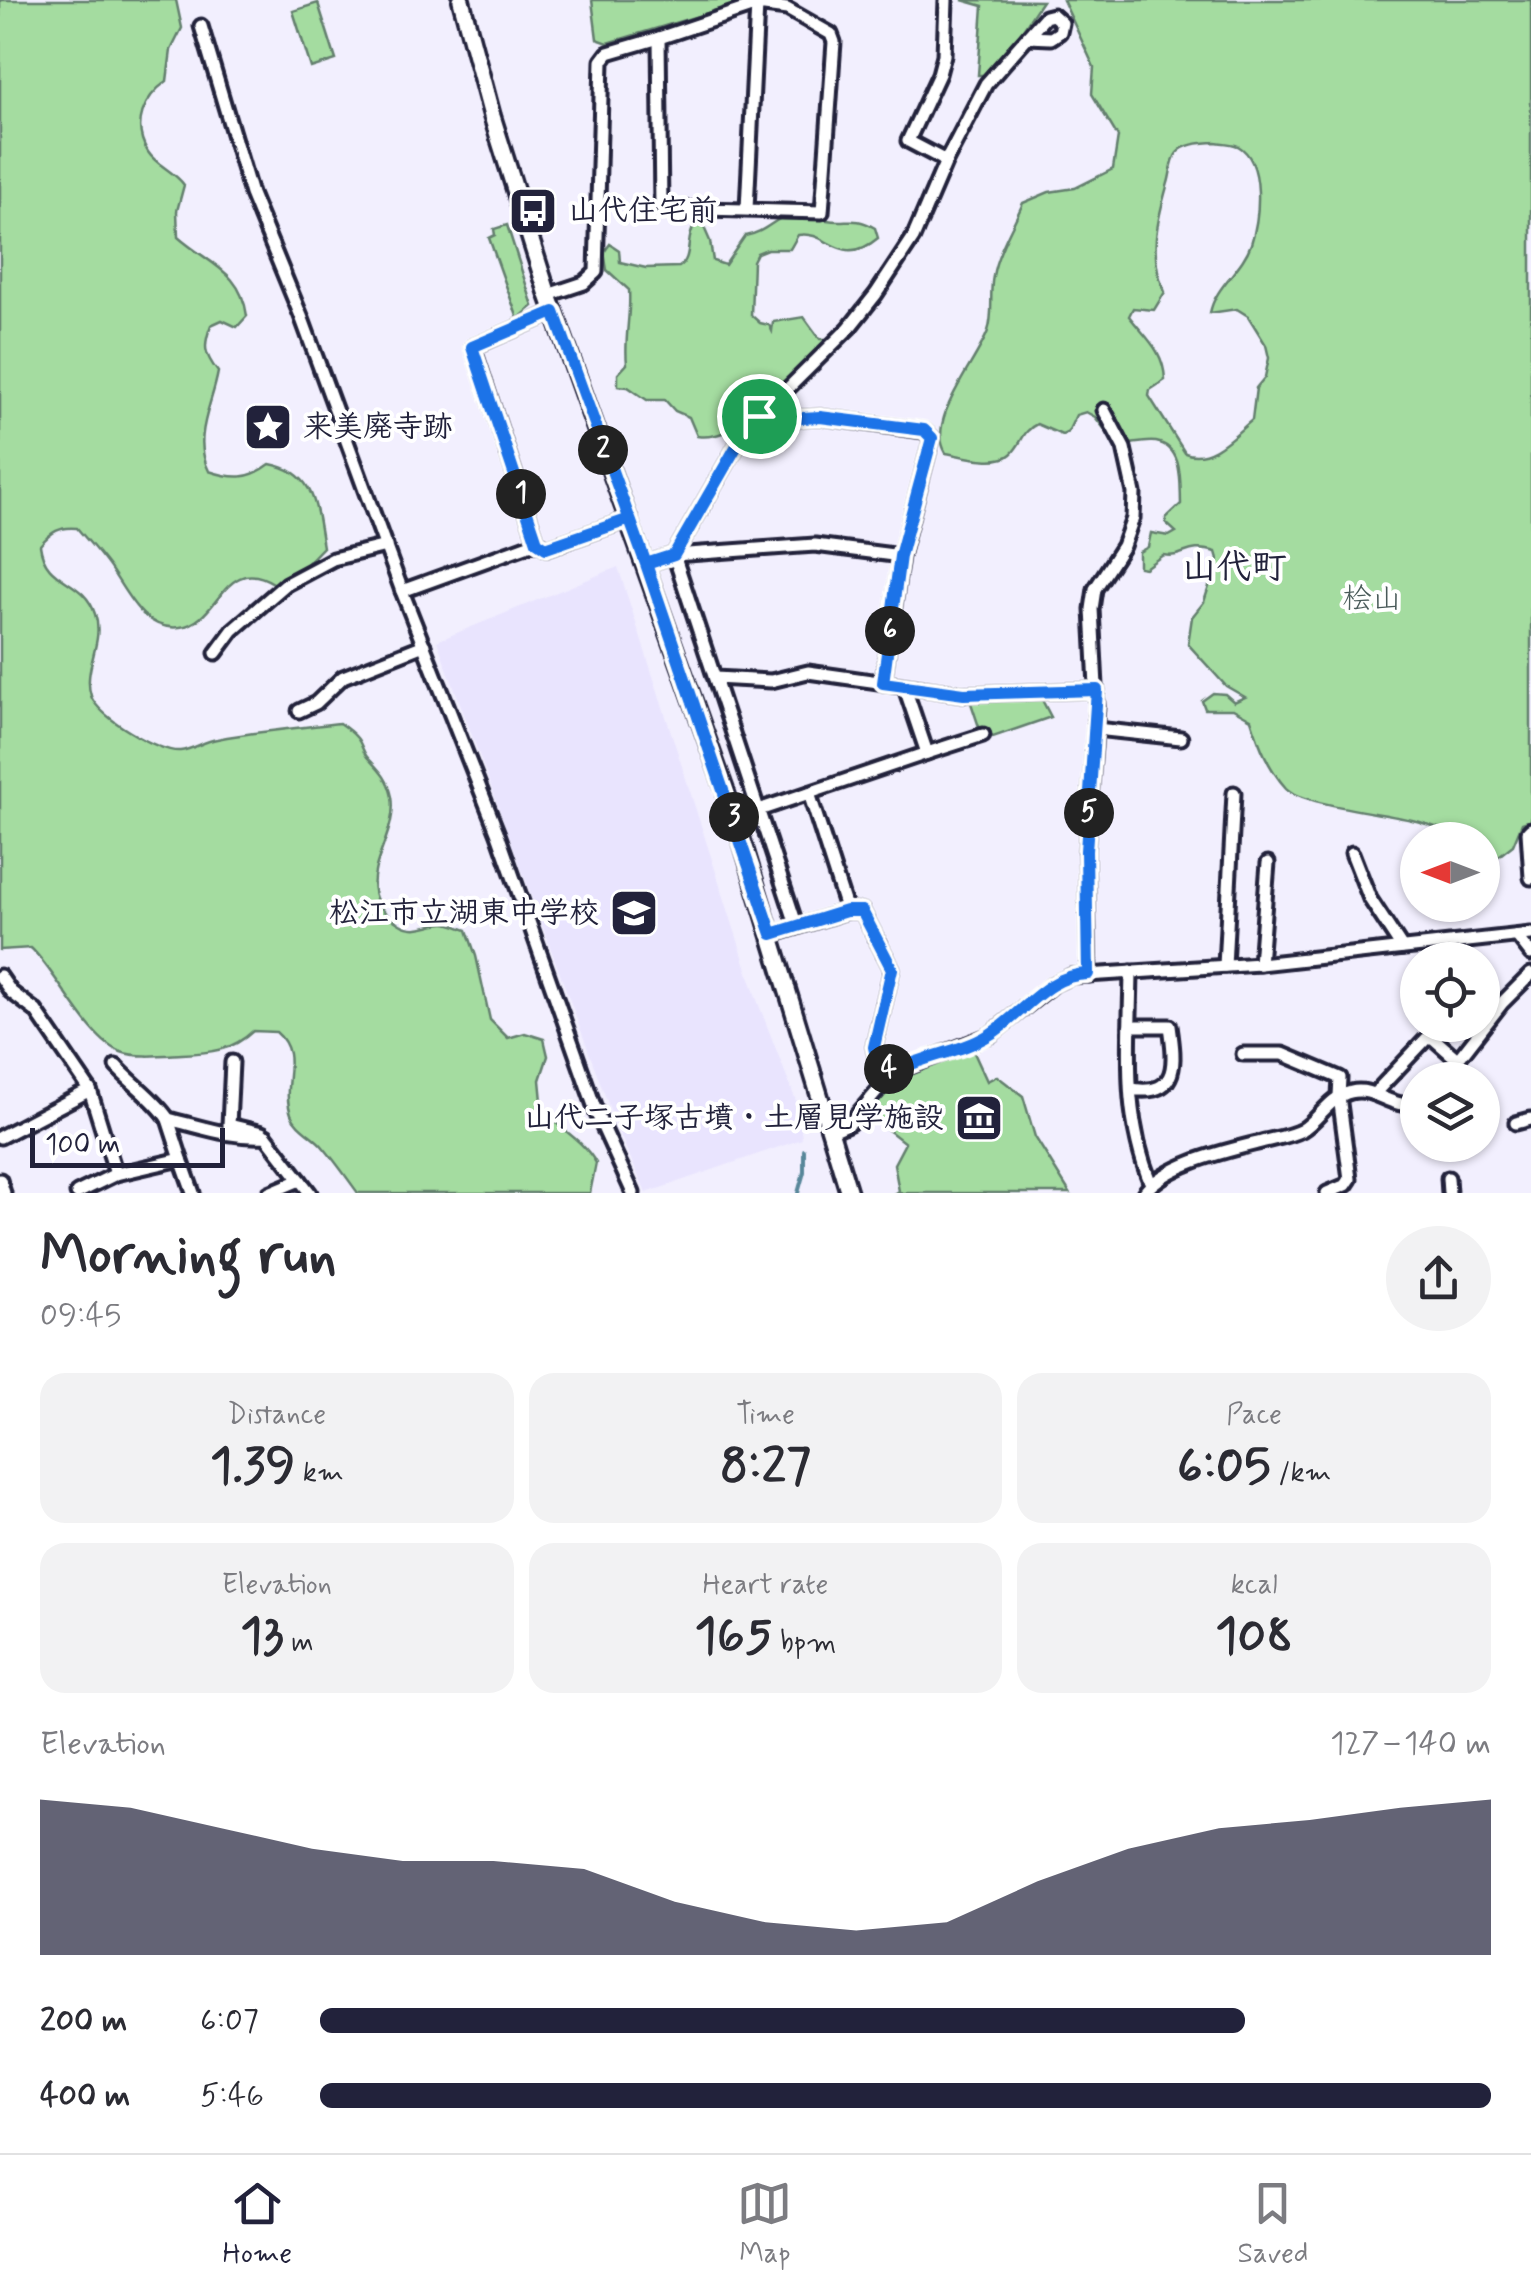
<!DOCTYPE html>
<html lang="en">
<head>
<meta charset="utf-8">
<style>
  :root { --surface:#fff; --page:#f2f2f3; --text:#2b2b33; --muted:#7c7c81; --line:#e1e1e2; --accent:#22223b }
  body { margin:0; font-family:Mynerve,"Klee One",sans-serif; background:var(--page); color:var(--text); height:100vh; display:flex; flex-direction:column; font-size:38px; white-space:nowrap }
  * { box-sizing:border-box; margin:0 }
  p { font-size:32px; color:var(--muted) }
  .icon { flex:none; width:55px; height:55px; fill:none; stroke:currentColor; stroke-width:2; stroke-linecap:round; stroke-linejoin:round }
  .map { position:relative; height:1193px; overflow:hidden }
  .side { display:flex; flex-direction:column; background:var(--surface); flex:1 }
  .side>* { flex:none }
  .needle { width:65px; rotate:270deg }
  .fabs { position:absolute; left:1400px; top:822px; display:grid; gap:20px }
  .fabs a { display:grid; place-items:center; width:100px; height:100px; border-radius:50%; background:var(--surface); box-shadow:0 2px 8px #0004; font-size:50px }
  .scale { position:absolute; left:30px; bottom:25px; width:195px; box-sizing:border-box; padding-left:10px; border:5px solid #22223b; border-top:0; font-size:28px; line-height:35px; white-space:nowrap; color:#22223b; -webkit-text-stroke:8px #fff; paint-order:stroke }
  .pin { position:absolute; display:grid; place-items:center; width:85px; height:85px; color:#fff; margin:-42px; border:5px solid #fff; border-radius:50%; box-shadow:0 2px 10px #0007 }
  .km { position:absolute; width:50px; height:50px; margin:-25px; border-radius:50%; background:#222; color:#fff; font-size:28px; line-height:50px; text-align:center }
  .round { display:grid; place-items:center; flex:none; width:105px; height:105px; border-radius:52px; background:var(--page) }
  .headline { display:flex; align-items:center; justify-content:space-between; height:170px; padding:0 40px }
  h1 { font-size:55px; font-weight:700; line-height:75px }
  .stats { display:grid; grid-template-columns:repeat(3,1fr); gap:15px; height:170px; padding:10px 40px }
  .stats div { display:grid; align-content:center; border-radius:25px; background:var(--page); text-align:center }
  .stats b { font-size:50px; font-weight:700 }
  .stats small { font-size:28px; font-weight:400 }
  .stats p { font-size:28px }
  .chart { height:280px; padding:20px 40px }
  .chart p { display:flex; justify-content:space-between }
  .chart svg { width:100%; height:180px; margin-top:10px; fill:var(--accent); opacity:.7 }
  ul { padding:0 40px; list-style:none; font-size:32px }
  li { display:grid; grid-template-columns:160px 120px 1fr; align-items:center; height:75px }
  li i { height:25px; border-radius:12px; background:var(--accent) }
  .menu { display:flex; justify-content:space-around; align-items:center; height:140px; border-top:2px solid var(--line); background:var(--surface); font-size:28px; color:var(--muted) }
  .menu a { display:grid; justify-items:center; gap:5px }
  .menu .active { color:var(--accent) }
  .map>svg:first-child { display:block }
  .built { fill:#e9e4fe }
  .green { fill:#a4dca0; stroke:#637f6e; stroke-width:2.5; fill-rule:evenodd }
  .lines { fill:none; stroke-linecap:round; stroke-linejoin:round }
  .stream { stroke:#58879a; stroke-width:4 }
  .street-casing { stroke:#22223b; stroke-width:19 }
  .secondary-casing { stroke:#22223b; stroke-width:22 }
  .street { stroke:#fff; stroke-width:11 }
  .secondary { stroke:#fff; stroke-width:15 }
  .route-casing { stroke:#fff; stroke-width:20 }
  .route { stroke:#1a73e8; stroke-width:12 }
  .labels { text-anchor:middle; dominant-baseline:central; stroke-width:8; stroke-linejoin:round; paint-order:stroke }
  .poi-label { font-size:30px; font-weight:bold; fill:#22223b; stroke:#fff; text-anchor:start }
  .park-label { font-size:30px; fill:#495a59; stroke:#fff }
  .quarter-label { font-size:35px; font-weight:bold; fill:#22223b; stroke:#fff }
</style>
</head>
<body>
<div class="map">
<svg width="1531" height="1193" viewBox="0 0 1531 1193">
  <rect width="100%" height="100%" fill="#f2effe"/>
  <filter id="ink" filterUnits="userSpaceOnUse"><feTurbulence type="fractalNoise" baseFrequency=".01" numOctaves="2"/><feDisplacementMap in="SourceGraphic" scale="20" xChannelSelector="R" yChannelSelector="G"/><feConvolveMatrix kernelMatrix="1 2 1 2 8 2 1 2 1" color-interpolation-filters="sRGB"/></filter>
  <g filter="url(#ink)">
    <!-- built -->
    <polygon class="built" points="618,567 757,1000 798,1106 802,1139 646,1193 617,1128 437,641"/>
    <!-- green -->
    <g class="green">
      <path d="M0 0H176L182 28 171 50 167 81C144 97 131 125 148 152 157 166 174 171 184 185L177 211 178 237C210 265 241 271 247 316L237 327 222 320 211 325C203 346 204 354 218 372 212 406 192 437 209 471 233 479 249 480 270 464 316 472 316 508 323 547L293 578 275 584C224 551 220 623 180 627 141 632 126 589 107 564 98 552 87 540 77 528 60 526 51 532 40 545 45 585 83 577 95 614 105 642 82 669 91 696 97 716 159 753 180 751 192 750 204 741 217 739 257 731 298 728 339 723 345 727 352 732 357 738 362 744 363 753 368 758 380 771 388 778 392 797 400 843 341 888 400 924 416 934 429 923 445 923 451 923 461 928 467 930L476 956 490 1020 508 1038 525 1033 544 1039 548 1056 540 1080 543 1111C561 1130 583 1140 596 1163L590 1193H358C347 1178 336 1162 324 1148 315 1136 296 1128 291 1114 280 1084 303 1055 276 1032L253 1031C232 1051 210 1053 182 1054 164 1055 137 1058 121 1052 89 1041 58 974 31 948L0 950Z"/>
      <polygon points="592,0 751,0 608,43 597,39"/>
      <polygon points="962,0 1042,1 1011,47 984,75 978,75 983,6"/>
      <path d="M1063 0H1531V820L1522 823 1513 845 1495 859 1483 857 1482 840H1462C1450 830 1435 827 1420 822 1392 814 1302 805 1286 788 1268 768 1259 744 1251 719L1233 709H1205L1202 701 1213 693 1225 694 1234 702 1245 697 1226 686 1188 644 1192 617 1204 602 1218 559 1216 552C1186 543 1185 559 1163 555L1145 568 1139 567V552L1148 547 1151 533 1169 536 1176 532 1166 523V518L1181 504C1180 483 1184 447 1156 442 1143 440 1130 446 1117 445L1095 417 1086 412 1076 415 1068 432 1062 435 1037 424C1022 431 1022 444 1011 454 998 466 962 456 946 453 925 420 977 362 988 331 994 315 989 294 993 276 997 252 1013 226 1023 203L1049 192 1075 188 1113 169 1118 137 1092 94 1094 67ZM1215 142C1222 143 1231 143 1238 146 1266 162 1259 219 1251 244 1242 270 1215 286 1210 313L1237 309 1248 316 1266 345 1269 358 1265 377 1256 388 1252 420C1234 435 1210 463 1185 453L1149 396 1150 390 1165 380C1164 351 1146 338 1129 316L1133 308 1154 310 1165 292C1148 255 1157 221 1168 183 1171 174 1171 160 1177 153 1185 143 1203 143 1215 142Z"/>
      <polygon points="318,3 336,60 311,68 293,11"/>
      <path d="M793 215C805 216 816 218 827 220 847 224 854 215 875 228L878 238C840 270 828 229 798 235L790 249H767L757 253 753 261 751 315 760 323 769 325 772 331 773 322 804 317 820 339H829L780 385 772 379C765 408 728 441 697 436L689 417 675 411 665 400H647L628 387 618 386V374L627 364C624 339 631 315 629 290L607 270 604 252 610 244 619 250 620 262 646 268 679 267C693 259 685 237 695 225H703L710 241 713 261 725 265 745 236C768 232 775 216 793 215Z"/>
      <polygon points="507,225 533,306 518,319 489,238 495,235 494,229"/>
      <polygon points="1041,698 1051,717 993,737 980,730 970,700"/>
      <polygon points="971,1046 987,1081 997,1076 1023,1096 1035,1137 1070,1193 896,1193 899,1191 894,1164 905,1143 865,1112 897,1073"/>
    </g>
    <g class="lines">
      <!-- stream -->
      <polyline class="stream" points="798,1193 804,1172 804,1150"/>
      <!-- street casing -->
      <g class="street-casing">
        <g id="street">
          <polyline points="946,0 944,55 939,74 908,141 946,161 986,84 1045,17 1053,15 1062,23 1060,32 1051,38 1028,37"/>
          <polyline points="201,26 251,194 301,316 402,591 498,834 597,1114 633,1193"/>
          <polyline points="747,209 757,5 659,38 661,208 822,212 834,42 831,34 787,9 757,5"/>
          <polyline points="548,295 584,283 596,272 602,61 608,53 659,38"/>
          <polyline points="554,312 473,347 537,542 547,548 630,519"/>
          <polyline points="759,416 766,420 820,417 924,431 932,438 901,556 883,683"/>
          <polyline points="646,564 674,555 815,545 901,556"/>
          <polyline points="402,591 537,542"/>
          <polyline points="216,653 233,630 286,584 333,559 386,546"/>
          <polyline points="715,678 771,681 808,672 963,694 1097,690"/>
          <polyline points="299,711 316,703 343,677 424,645"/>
          <polyline points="1096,729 1181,738"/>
          <polyline points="927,753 983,735"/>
          <polyline points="735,818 927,753 905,688"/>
          <polyline points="1531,829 1528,832 1531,878"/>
          <polyline points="1352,853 1370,899 1402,948"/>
          <polyline points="847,911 862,911 892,969 874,1047 876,1056 893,1073"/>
          <polyline points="797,927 847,911 809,793"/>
          <polyline points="772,935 797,927 674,555 746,430 849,328 876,294 913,238 946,161"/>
          <polyline points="1517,936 1531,954"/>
          <polyline points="1260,964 1268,863"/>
          <polyline points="1225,966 1234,793"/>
          <path d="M1131 972C1130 1048 1122 1113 1151 1184"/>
          <polyline points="1089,975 1086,851 1097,706 1092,609 1095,589 1123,546 1133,518 1134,493 1124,448 1104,410"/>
          <polyline points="0,976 11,992 36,1011 90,1090"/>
          <path d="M1130 1026H1170C1175 1061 1180 1097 1131 1089"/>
          <polyline points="1243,1054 1283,1054 1340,1078 1339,1096 1350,1179 1346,1185 1327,1193"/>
          <polyline points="232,1062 229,1125 262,1133"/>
          <path d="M116 1066C132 1084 156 1100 168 1119"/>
          <polyline points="1442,1080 1502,1003 1531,974"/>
          <polyline points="1374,1094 1427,1038 1433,1038 1458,1060"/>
          <polyline points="1516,1123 1531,1119"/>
          <polyline points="830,1132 850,1123 893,1073 990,1035 1054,984 1071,976 1260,964 1531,934"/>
          <polyline points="0,1137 90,1090 116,1174"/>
          <path d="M181 1159 168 1119C202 1127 230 1138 266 1136L300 1180"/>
          <polyline points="1448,1178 1449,1193"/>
          <polyline points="0,1180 4,1193"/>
          <polyline points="77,1193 116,1174 181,1159 193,1193"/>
          <polyline points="269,1193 300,1180 310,1193"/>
          <path d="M1144 1193C1167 1163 1230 1150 1265 1141 1277 1138 1291 1136 1302 1130 1320 1119 1329 1097 1351 1092 1377 1086 1392 1112 1418 1102"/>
        </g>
      </g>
      <!-- secondary casing -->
      <g class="secondary-casing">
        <polyline id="secondary" points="461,0 492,116 548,295 735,818 849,1193"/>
      </g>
      <!-- street -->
      <use href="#street" class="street"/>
      <!-- secondary -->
      <use href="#secondary" class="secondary"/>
    </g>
  </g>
  <g class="lines" filter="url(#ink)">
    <!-- route casing -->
    <g class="route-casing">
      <path id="route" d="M759 416 746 430 674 555 646 564 630 519 546 548 537 542 472 347 554 312 646 564 772 934 846 911H862L892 969 874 1047 876 1056 893 1073C923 1055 960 1053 989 1035 1022 1015 1047 974 1088 974L1086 851 1097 690 964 694 883 683 900 556 932 438 924 430 820 417 766 420 759 416"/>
    </g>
    <!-- route -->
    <use href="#route" class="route"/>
  </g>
  <!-- icons -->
  <defs>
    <g id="bus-square" transform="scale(2.5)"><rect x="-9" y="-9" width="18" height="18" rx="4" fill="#22223b" stroke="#fff"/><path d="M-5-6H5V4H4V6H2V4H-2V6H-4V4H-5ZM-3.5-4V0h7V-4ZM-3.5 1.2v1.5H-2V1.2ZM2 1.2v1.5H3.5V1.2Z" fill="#fff"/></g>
    <g id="sight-square" transform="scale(2.5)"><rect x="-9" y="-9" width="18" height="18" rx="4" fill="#22223b" stroke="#fff"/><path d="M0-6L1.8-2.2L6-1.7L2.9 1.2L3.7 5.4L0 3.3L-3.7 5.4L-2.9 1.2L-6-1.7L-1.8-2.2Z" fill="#fff"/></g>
    <g id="school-square" transform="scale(2.5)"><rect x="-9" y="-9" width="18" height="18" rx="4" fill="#22223b" stroke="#fff"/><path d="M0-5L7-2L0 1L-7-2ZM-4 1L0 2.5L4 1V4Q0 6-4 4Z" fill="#fff"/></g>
    <g id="museum-square" transform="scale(2.5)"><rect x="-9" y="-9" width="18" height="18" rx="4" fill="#22223b" stroke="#fff"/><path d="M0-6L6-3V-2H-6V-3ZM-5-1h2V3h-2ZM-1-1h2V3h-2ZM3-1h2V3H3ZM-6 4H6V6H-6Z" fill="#fff"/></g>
  </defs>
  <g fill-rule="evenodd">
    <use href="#bus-square" x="533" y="211"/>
    <use href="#sight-square" x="268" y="427"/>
    <use href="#school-square" x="634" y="913"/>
    <use href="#museum-square" x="979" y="1118"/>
  </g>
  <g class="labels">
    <!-- poi labels -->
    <g class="poi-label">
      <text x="568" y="211">山代住宅前</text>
      <text x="303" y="427">来美廃寺跡</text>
      <text x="599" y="913" text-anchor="end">松江市立湖東中学校</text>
      <text x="944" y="1118" text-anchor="end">山代二子塚古墳・土層見学施設</text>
    </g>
    <!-- park labels -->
    <g class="park-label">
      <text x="1372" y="599">桧山</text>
    </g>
    <!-- quarter labels -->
    <g class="quarter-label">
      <text x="1234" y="568">山代町</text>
    </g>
  </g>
</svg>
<div class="fabs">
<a><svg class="needle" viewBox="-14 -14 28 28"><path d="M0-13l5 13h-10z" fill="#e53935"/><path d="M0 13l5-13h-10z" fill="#7c7c81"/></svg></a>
<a><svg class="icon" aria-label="locate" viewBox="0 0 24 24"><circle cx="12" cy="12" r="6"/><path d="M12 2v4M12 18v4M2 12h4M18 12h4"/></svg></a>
<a><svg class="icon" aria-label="layers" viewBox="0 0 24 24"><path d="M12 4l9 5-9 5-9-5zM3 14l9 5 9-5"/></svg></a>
</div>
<div class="scale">100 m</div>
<div class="pin" style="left:759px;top:416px;background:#1e9e55"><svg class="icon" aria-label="arrive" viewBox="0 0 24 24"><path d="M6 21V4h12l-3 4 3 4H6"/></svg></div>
<b class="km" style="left:521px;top:494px">1</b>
<b class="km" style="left:603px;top:450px">2</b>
<b class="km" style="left:734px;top:817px">3</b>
<b class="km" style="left:889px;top:1069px">4</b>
<b class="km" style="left:1089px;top:813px">5</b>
<b class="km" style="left:890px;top:631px">6</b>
</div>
<section class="side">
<div class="headline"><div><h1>Morning run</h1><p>09:45</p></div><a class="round"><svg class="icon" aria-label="share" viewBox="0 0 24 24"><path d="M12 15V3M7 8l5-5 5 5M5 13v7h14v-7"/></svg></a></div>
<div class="stats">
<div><p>Distance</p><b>1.39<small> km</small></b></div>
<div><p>Time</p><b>8:27</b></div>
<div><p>Pace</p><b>6:05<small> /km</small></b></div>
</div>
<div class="stats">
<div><p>Elevation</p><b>13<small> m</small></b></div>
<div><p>Heart rate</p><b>165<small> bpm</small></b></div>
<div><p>kcal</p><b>108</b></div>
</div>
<div class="chart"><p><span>Elevation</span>127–140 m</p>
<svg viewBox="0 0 160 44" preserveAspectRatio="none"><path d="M0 44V6L10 8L20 13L30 18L40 21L50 21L60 23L70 31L80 36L90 38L100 36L110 26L120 18L130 13L140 11L150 8L160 6V44z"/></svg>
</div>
<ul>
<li><b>200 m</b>6:07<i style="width:79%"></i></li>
<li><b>400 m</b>5:46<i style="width:100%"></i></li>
</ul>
</section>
<nav class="menu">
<a class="active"><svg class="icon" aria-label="home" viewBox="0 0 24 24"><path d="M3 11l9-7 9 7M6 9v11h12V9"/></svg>Home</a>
<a><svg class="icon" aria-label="map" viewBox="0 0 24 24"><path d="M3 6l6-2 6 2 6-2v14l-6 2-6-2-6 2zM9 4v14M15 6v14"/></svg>Map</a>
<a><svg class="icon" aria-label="saved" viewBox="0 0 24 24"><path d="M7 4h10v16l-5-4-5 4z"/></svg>Saved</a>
</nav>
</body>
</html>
